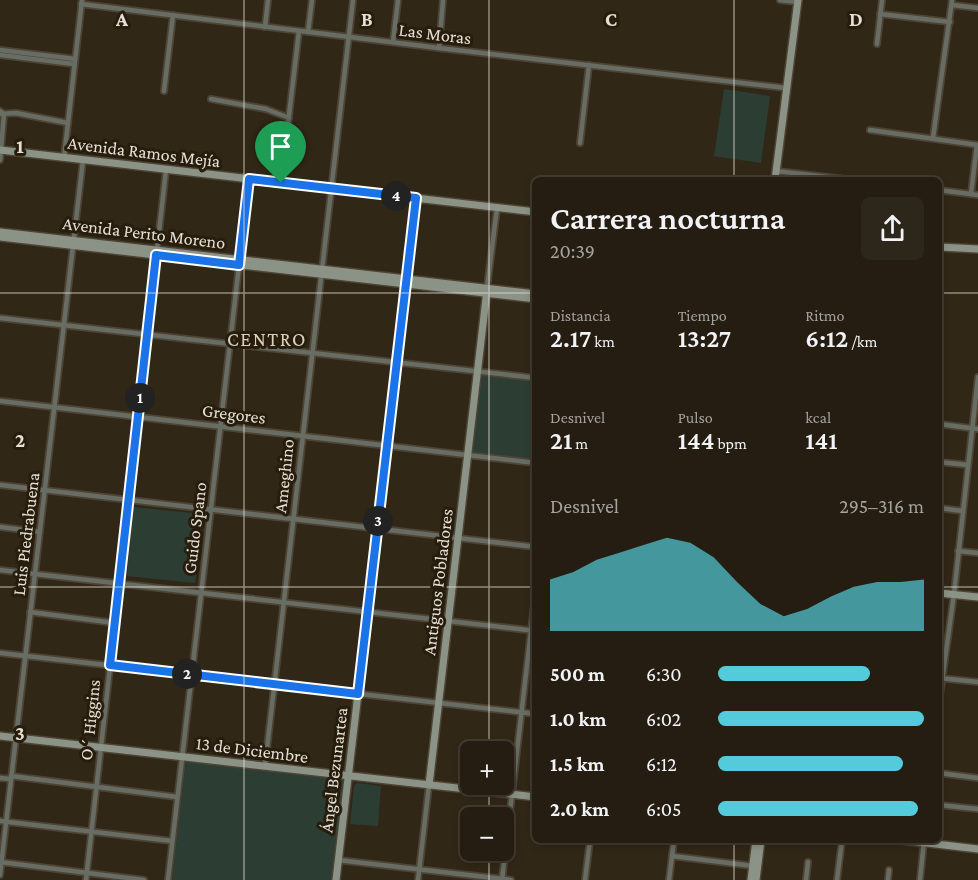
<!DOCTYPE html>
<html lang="es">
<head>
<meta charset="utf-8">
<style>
  :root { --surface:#251d11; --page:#2d261a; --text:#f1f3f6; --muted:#a3a29f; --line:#423b31; --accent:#53cbda }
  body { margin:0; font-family:"Crimson Pro",serif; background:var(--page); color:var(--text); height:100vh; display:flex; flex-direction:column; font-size:22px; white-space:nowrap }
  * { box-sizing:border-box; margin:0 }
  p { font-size:20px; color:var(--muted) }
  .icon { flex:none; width:33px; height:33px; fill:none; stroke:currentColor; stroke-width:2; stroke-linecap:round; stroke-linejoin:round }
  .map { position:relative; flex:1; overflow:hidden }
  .sheet { position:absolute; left:532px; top:177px; width:410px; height:666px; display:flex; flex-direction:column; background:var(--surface); border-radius:9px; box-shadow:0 3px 9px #0003,0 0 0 2px var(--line) }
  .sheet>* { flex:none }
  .fabs { position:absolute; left:460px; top:741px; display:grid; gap:12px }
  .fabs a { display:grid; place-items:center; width:54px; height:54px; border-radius:9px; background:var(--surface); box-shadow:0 3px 9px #0003,0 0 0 2px var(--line); font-size:30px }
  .pin { position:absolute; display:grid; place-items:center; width:51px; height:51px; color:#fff; margin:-62px -26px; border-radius:50% 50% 50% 0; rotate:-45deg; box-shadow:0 0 6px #0007 }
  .pin .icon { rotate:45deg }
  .km { position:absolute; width:30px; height:30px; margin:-15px; border-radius:50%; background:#222; color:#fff; font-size:16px; line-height:30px; text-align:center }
  .round { display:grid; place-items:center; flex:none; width:63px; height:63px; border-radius:9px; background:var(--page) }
  .headline { display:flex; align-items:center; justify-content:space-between; height:102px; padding:0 18px }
  h1 { font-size:33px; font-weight:600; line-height:45px }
  .figures { display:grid; grid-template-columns:repeat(3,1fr); gap:9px; height:102px; padding:6px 18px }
  .figures div { display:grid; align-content:center }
  .figures b { font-size:26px; font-weight:600 }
  .figures small { font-size:16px; font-weight:400 }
  .figures p { font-size:16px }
  .chart { height:168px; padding:12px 18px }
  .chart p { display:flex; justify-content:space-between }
  .chart svg { width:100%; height:108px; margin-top:6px; fill:var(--accent); opacity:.7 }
  ul { padding:0 18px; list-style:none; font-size:20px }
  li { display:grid; grid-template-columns:96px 72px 1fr; align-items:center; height:45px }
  li i { height:15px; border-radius:8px; background:var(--accent) }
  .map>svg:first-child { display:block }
  .green { fill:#2c3e33 }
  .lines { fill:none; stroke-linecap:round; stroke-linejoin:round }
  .street-casing { stroke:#4e4435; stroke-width:8 }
  .secondary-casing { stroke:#4e4435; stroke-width:10 }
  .street { stroke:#686d64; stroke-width:4.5 }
  .secondary { stroke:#8b9386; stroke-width:7 }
  .route-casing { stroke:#fff; stroke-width:12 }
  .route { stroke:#1a73e8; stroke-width:8 }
  .grid { fill:none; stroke:#e6dfd5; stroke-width:1.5; stroke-opacity:0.55 }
  .labels { text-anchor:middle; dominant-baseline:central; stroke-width:6; stroke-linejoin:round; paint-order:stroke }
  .street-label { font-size:18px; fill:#e6dfd5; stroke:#271d0d }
  .neighbourhood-label { font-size:20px; letter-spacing:1.5px; fill:#dccfbb; stroke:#271d0d }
  .grid-label { font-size:20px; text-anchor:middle; font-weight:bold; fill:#e6dfd5; stroke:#271d0d; stroke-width:6; stroke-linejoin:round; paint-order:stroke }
</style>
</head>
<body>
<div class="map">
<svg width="978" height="880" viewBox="0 0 978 880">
  <rect width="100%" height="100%" fill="#312717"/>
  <!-- green -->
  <g class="green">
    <polygon points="724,89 770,96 761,163 714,156"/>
    <polygon points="484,375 535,382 535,460 471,452 480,376"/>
    <polygon points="133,507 203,514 195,583 127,576"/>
    <polygon points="186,760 344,778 332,880 172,880"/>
    <polygon points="357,783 381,786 378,826 350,824 354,786"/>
  </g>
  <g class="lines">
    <!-- street casing -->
    <g class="street-casing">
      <g id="street">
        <polyline points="780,0 797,2"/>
        <polyline points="81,4 439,48 786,88"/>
        <polyline points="952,5 978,8"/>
        <polyline points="880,14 950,22"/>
        <polyline points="265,27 268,0"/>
        <polyline points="308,32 312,0"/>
        <polyline points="393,42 398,0"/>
        <polyline points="877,44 882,0"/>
        <polyline points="439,48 443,0"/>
        <polyline points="0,50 75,59"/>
        <polyline points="0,55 74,64"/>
        <polyline points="164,91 173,15"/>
        <polyline points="211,99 266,109 289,118"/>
        <polyline points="0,111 4,114 0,160"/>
        <polyline points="0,114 16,113 68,123"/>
        <polyline points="870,130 978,145"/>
        <polyline points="933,138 952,0"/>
        <polyline points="580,143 589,65"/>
        <polyline points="64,158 82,0"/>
        <polyline points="776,171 853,180"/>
        <polyline points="281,183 299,31"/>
        <polyline points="939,190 978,195"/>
        <polyline points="971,194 977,145"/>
        <polyline points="407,279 416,198"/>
        <polyline points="487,288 497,208"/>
        <polyline points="0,318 536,378"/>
        <polyline points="0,401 536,463"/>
        <polyline points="939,424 978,429"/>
        <polyline points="939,462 968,465"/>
        <polyline points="0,485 536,547"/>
        <polyline points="939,508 963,511"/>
        <polyline points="0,527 40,532"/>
        <polyline points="958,551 978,553"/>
        <polyline points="0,570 536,631"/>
        <polyline points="30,612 115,623"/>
        <polyline points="0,653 536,714"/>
        <polyline points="939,678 978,682"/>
        <polyline points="939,702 954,594 978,377"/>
        <polyline points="265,766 353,0"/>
        <polyline points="939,773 978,778"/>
        <polyline points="11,776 177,797"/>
        <polyline points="0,778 11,779"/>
        <polyline points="939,805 978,809"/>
        <polyline points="0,821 172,841"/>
        <polyline points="672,856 753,866"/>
        <polyline points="338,860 511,880"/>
        <polyline points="0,862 144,880"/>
        <polyline points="0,875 83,160"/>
        <polyline points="86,880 166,170"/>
        <polyline points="168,880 249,179"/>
        <polyline points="418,880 429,785"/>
        <polyline points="502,880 536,588"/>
        <polyline points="585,880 590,840"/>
        <polyline points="669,880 674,840"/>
        <polyline points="806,880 808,862"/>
        <polyline points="837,880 842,840"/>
        <polyline points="888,880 889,870"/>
        <polyline points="920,880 924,841"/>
      </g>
    </g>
    <!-- secondary casing -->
    <g class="secondary-casing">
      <g id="secondary">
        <polyline points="0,150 536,212"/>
        <polyline points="775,180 798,0"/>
        <polyline points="0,232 536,294"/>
        <polyline points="0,237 536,299"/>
        <polyline points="939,247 978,249"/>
        <polyline points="939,593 978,597"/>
        <polyline points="0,736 536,797"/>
        <polyline points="429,785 487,290"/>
        <polyline points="902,840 978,849"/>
        <polyline points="336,880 407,279"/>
        <polyline points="751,880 756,840"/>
        <polyline points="756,880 761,840"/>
      </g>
    </g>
    <!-- street -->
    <use href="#street" class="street"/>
    <!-- secondary -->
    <use href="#secondary" class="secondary"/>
  </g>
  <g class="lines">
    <!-- route casing -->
    <g class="route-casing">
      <polygon id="route" points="249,179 416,198 358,694 110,665 156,255 239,265"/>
    </g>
    <!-- route -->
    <use href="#route" class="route"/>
  </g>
  <!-- grid -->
  <path class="grid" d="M244 0V880M489 0V752M734 0V180M0 293H536M939 293H978M0 587H536M939 587H978M489 784V818M734 840V880M489 850V880"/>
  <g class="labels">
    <!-- street labels -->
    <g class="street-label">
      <text transform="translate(435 34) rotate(7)">Las Moras</text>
      <text transform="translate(144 152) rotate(7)">Avenida Ramos Mejía</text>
      <text transform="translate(144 233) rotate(7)">Avenida Perito Moreno</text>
      <text transform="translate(234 414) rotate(7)">Gregores</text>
      <text transform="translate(284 476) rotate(-84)">Ameghino</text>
      <text transform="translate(195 528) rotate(-83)">Guido Spano</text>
      <text transform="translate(26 534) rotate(-83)">Luis Piedrabuena</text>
      <text transform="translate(438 582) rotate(-83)">Antiguos Pobladores</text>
      <text transform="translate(90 720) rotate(-84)">O´ Higgins</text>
      <text transform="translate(252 750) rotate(7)">13 de Diciembre</text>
      <text transform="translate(334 770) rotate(-83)">Ángel Bezunartea</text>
    </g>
    <!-- neighbourhood labels -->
    <g class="neighbourhood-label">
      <text x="267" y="339">CENTRO</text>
    </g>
  </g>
  <g class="grid-label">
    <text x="122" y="26">A</text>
    <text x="367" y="26">B</text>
    <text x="611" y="26">C</text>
    <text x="856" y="26">D</text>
    <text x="20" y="153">1</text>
    <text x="20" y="447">2</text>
    <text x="20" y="740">3</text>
  </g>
</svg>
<div class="fabs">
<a>+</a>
<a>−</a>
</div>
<div class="pin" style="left:281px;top:183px;background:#1e9e55"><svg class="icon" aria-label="arrive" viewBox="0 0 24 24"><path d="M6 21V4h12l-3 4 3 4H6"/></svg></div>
<b class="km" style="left:140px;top:398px">1</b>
<b class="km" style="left:187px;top:674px">2</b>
<b class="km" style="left:378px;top:521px">3</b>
<b class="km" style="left:396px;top:196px">4</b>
<section class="sheet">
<div class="headline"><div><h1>Carrera nocturna</h1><p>20:39</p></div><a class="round"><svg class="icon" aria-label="share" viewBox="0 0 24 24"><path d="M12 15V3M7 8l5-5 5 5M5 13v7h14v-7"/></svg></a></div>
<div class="figures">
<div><p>Distancia</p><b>2.17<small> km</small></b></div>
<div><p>Tiempo</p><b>13:27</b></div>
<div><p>Ritmo</p><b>6:12<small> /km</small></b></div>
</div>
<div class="figures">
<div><p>Desnivel</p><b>21<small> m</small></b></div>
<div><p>Pulso</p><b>144<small> bpm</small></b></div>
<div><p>kcal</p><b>141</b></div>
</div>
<div class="chart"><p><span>Desnivel</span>295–316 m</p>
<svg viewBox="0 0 160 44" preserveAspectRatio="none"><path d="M0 44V23L10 20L20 15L30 12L40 9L50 6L60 8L70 14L80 24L90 33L100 38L110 35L120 30L130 26L140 24L150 24L160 23V44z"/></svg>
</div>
<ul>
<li><b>500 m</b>6:30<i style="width:74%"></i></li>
<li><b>1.0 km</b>6:02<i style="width:100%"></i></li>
<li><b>1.5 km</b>6:12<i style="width:90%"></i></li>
<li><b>2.0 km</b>6:05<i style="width:97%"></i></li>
</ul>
</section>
</div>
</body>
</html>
